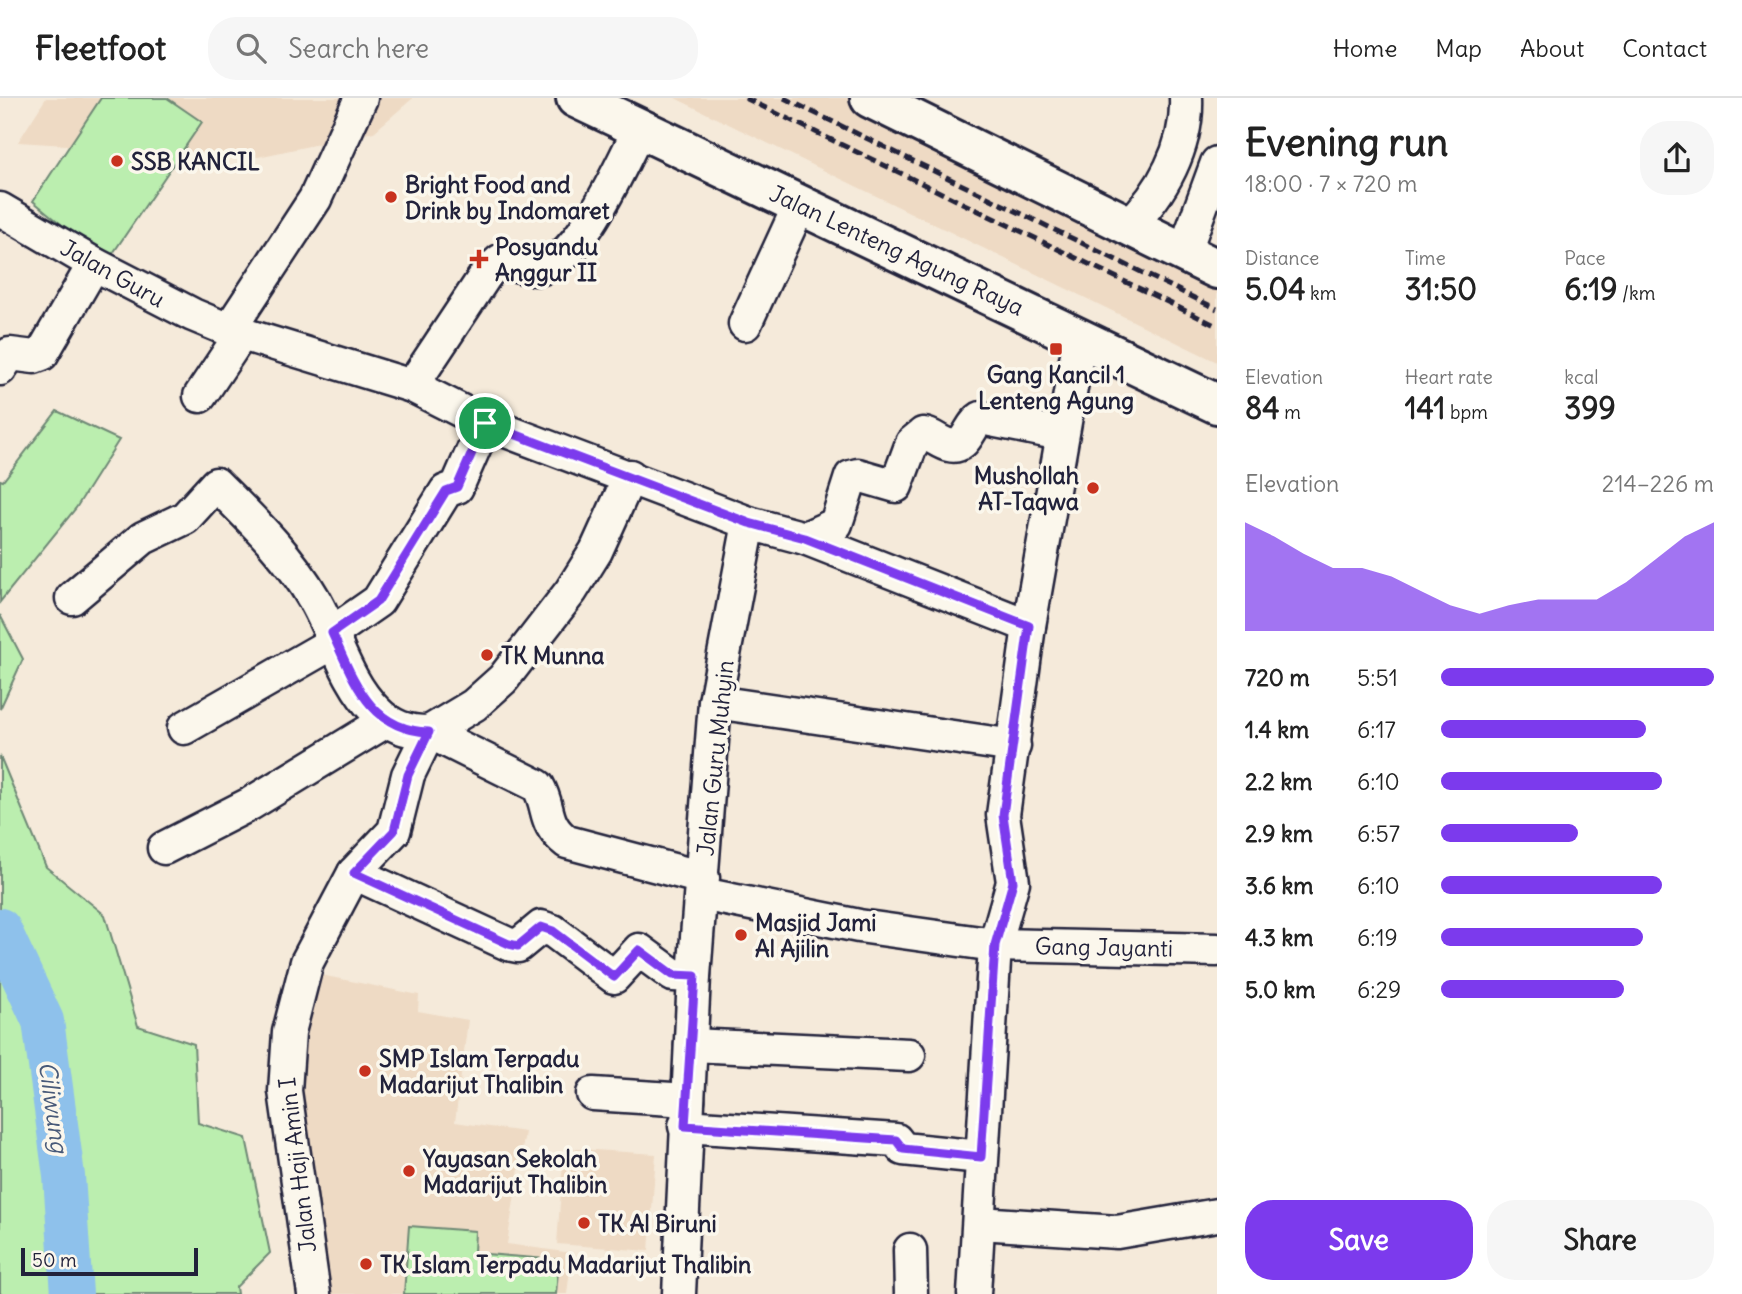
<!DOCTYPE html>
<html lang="en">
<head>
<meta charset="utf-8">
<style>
  :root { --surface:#fff; --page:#f6f6f6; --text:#222; --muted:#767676; --line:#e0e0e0; --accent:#7c3aed }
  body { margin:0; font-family:Delius,sans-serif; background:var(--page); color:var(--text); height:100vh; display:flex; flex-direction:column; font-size:26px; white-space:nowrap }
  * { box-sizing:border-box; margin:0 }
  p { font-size:23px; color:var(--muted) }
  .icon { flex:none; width:38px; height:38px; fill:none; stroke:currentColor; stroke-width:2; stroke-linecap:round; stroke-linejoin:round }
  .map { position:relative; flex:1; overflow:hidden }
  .sheet { display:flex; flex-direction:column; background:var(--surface); width:525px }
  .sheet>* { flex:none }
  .scale { position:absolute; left:21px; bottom:18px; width:177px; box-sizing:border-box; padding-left:7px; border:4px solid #22223b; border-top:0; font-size:19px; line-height:24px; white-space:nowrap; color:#22223b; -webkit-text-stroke:5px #fbf7ec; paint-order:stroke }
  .pin { position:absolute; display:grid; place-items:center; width:60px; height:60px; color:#fff; margin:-30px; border:4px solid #fff; border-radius:50%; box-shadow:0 2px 7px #0007 }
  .round { display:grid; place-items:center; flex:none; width:74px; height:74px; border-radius:28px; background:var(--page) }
  .head { display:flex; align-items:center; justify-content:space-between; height:119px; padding:0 28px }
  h1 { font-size:38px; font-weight:700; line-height:52px }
  .metrics { display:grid; grid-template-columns:repeat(3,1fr); gap:10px; height:119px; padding:7px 28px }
  .metrics div { display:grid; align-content:center }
  .metrics b { font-size:30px; font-weight:700 }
  .metrics small { font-size:19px; font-weight:400 }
  .metrics p { font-size:19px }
  .chart { height:196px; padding:14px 28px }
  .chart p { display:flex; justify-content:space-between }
  .chart svg { width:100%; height:126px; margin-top:7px; fill:var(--accent); opacity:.7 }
  .button { display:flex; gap:14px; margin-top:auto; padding:14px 28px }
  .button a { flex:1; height:80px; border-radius:28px; background:var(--accent); color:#fff; font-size:28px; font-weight:700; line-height:80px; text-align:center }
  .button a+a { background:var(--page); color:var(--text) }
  ul { padding:0 28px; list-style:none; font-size:23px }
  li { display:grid; grid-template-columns:112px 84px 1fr; align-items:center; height:52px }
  li i { height:18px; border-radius:9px; background:var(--accent) }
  header { display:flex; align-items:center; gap:42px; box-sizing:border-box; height:98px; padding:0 35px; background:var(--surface); border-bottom:2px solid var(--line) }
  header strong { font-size:33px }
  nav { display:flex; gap:38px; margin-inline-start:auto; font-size:24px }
  .search { width:490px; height:63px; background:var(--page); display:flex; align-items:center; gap:18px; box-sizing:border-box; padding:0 24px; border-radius:28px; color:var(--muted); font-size:26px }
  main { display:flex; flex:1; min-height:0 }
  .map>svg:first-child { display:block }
  .built { fill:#eedac4 }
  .green { fill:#bbeeaf; stroke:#6e8875; stroke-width:2 }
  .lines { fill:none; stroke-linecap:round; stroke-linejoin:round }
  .river { stroke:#8ec1eb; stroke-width:42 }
  .minor-casing { stroke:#22223b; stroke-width:37 }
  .major-casing { stroke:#22223b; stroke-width:44 }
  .minor { stroke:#fbf7ec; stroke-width:32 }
  .major { stroke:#fbf7ec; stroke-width:38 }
  .rail { stroke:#22223b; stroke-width:5; stroke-dasharray:10 5; stroke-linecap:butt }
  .route-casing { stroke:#fff; stroke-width:14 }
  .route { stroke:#7c3aed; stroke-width:9 }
  .poi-dot { fill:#c8321e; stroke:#fbf7ec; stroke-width:2.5 }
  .labels { text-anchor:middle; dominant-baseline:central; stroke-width:7; stroke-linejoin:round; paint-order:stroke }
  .poi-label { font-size:23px; font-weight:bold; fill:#22223b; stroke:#fbf7ec; text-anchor:start }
  .street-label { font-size:23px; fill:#22223b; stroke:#fbf7ec }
  .water-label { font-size:24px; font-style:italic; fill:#485a79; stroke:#fbf7ec }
</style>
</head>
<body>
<header>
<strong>Fleetfoot</strong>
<div class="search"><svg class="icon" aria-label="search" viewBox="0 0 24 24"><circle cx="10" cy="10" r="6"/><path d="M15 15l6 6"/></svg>Search here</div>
<nav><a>Home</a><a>Map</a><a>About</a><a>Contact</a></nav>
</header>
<main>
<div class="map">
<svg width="1217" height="1196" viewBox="0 0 1217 1196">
  <rect width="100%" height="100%" fill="#f5eada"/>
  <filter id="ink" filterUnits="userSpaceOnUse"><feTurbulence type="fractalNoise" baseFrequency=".0143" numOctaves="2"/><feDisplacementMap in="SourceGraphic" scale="14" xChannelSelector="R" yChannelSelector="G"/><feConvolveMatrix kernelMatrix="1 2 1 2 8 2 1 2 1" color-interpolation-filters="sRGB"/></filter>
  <g filter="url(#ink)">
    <!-- built -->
    <g class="built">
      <polygon points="46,0 413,0 374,34 258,59 18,44"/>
      <polygon points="675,0 861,0 1217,171 1217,264"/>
      <polygon points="311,875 419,897 418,913 468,922 455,1024 525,1034 507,1146 572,1155 567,1196 323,1196 286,1011"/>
      <polygon points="564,1050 656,1056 649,1153 557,1146"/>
    </g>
    <!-- green -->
    <g class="green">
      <polygon points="101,0 167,0 202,24 107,164 33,103"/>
      <polygon points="57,313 119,342 76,410 0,504 0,382 3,383"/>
      <polygon points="0,517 23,561 0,611"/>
      <polygon points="0,658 46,769 105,817 138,928 194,946 198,1025 246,1040 270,1155 236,1189 237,1196 0,1196"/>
      <polygon points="409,1128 475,1133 474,1155 559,1162 556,1196 404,1196"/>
    </g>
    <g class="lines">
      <!-- river -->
      <polyline class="river" points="0,831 43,923 64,1078 72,1196"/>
      <!-- minor casing -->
      <g class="minor-casing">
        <g id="minor">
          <polyline points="0,111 94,166 193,217 229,232 412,288 485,325 749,425 715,604 694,878 679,1196"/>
          <path d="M1128 128C1162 96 1188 48 1186 0"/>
          <polyline points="1184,155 1217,65"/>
          <polyline points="745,226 800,106"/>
          <polyline points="229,232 315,101 361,0"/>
          <polyline points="0,271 10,256 34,259 42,256 94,166"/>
          <path d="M412 288 487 175 500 163C512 165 526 171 537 171 579 168 622 64 640 30"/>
          <polyline points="200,298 242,235"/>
          <path d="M749 425 805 440 836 426 851 379 858 377 896 388 912 345 923 336C933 337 939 345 949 347 967 352 969 327 981 320L1061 336"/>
          <polyline points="805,440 1029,528"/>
          <path d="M72 500 143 440 185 420 216 386C252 422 288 456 314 501 335 537 346 584 376 613 391 629 408 634 429 634L538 688C551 711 542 725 567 744L703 780"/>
          <polyline points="332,535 378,503 446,393 457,389 485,325"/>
          <polyline points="715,604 1014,648"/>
          <polyline points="184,630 336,543"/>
          <polyline points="164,750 250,706 386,623"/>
          <polyline points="354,775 508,846 518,848 541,829 553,833 614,879 639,852 673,877 694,878"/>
          <polyline points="702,796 859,828 995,847 1217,852"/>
          <polyline points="691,947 909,957"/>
          <polyline points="593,996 688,1002"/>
          <polyline points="685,1028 896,1042 903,1051 981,1059"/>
          <polyline points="979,1125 1117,1134 1217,1117"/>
          <polyline points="910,1152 911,1196"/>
          <polyline points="314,1196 285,993 289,934 307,864 354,775 394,733 408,677 429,634 474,607 503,581 571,493 596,453 630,378"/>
          <polyline points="974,1196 995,847 1013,784 1003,717 1029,528 1080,239"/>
        </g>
      </g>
      <!-- major casing -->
      <g class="major-casing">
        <g id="major">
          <polyline points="576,0 1217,306"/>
          <polyline points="870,0 1217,171"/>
        </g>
      </g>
      <!-- minor -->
      <use href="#minor" class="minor"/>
      <!-- major -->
      <use href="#major" class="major"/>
      <!-- rail -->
      <g class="rail">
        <polyline points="745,0 1217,228"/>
        <polyline points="784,0 1217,211"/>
      </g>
    </g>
  </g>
  <g class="lines" filter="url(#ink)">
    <!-- route casing -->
    <g class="route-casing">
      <path id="route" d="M485 325 749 425 805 440 1029 528 1003 717 1013 784 995 847 981 1059 903 1051 896 1042 685 1028 695 878 673 877 639 852 614 879 553 833 541 829 518 848 509 846 354 775 394 733 408 677 429 634C369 632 354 582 332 535L378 503 446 393 457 389Z"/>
    </g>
    <!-- route -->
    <use href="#route" class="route"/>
  </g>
  <!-- markers -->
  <g class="poi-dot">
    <circle cx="117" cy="63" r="7"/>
    <circle cx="391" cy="99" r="7"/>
    <path d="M475.5 150.5h7v7h7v7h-7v7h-7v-7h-7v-7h7z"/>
    <rect x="1049" y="244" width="14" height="14" rx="3.5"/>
    <circle cx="1093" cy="390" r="7"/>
    <circle cx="487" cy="557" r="7"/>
    <circle cx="741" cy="837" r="7"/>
    <circle cx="365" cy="973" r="7"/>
    <circle cx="409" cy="1073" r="7"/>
    <circle cx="584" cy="1125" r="7"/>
    <circle cx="366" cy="1166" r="7"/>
  </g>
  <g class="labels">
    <!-- poi labels -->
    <g class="poi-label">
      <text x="131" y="63">SSB KANCIL</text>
      <text x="405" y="86">Bright Food and<tspan x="405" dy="26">Drink by Indomaret</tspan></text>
      <text x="495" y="148">Posyandu<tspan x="495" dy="26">Anggur II</tspan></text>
      <text x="1056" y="276" text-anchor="middle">Gang Kancil 1<tspan x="1056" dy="26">Lenteng Agung</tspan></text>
      <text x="1079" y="377" text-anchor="end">Mushollah<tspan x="1079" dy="26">AT-Taqwa</tspan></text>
      <text x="501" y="557">TK Munna</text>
      <text x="755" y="824">Masjid Jami<tspan x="755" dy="26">Al Ajilin</tspan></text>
      <text x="379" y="960">SMP Islam Terpadu<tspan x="379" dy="26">Madarijut Thalibin</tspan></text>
      <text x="423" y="1060">Yayasan Sekolah<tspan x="423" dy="26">Madarijut Thalibin</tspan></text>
      <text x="598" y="1125">TK Al Biruni</text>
      <text x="380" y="1166">TK Islam Terpadu Madarijut Thalibin</text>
    </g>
    <!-- street labels -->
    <g class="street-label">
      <text transform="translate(897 152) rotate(25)">Jalan Lenteng Agung Raya</text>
      <text transform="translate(113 175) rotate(29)">Jalan Guru</text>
      <text transform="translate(715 660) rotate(-84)">Jalan Guru Muhyin</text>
      <text transform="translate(1104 849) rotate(1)">Gang Jayanti</text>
      <text transform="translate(297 1067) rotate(-97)">Jalan Haji Amin I</text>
    </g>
    <!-- water labels -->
    <g class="water-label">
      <text transform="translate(54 1009) rotate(82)">Ciliwung</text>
    </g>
  </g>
</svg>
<div class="scale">50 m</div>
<div class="pin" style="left:485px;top:325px;background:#1e9e55"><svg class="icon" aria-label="arrive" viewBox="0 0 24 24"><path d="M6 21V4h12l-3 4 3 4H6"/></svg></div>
</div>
<section class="sheet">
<div class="head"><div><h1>Evening run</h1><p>18:00 · 7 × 720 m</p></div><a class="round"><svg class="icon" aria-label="share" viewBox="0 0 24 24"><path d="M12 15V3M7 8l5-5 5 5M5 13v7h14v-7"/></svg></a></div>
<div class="metrics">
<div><p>Distance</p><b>5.04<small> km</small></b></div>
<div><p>Time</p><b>31:50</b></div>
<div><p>Pace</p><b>6:19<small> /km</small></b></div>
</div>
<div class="metrics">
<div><p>Elevation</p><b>84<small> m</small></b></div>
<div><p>Heart rate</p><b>141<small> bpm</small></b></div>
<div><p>kcal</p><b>399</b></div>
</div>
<div class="chart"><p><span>Elevation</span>214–226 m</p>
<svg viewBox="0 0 160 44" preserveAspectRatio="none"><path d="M0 44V6L10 11L20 17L30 22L40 22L50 25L60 30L70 35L80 38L90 35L100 33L110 33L120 33L130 27L140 19L150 11L160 6V44z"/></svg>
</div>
<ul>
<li><b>720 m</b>5:51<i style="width:100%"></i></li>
<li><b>1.4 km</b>6:17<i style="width:75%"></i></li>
<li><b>2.2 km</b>6:10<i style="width:81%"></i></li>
<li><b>2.9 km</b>6:57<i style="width:50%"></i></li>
<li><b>3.6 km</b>6:10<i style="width:81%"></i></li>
<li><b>4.3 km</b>6:19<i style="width:74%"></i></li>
<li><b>5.0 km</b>6:29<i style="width:67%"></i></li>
</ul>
<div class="button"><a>Save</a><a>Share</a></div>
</section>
</main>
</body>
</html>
